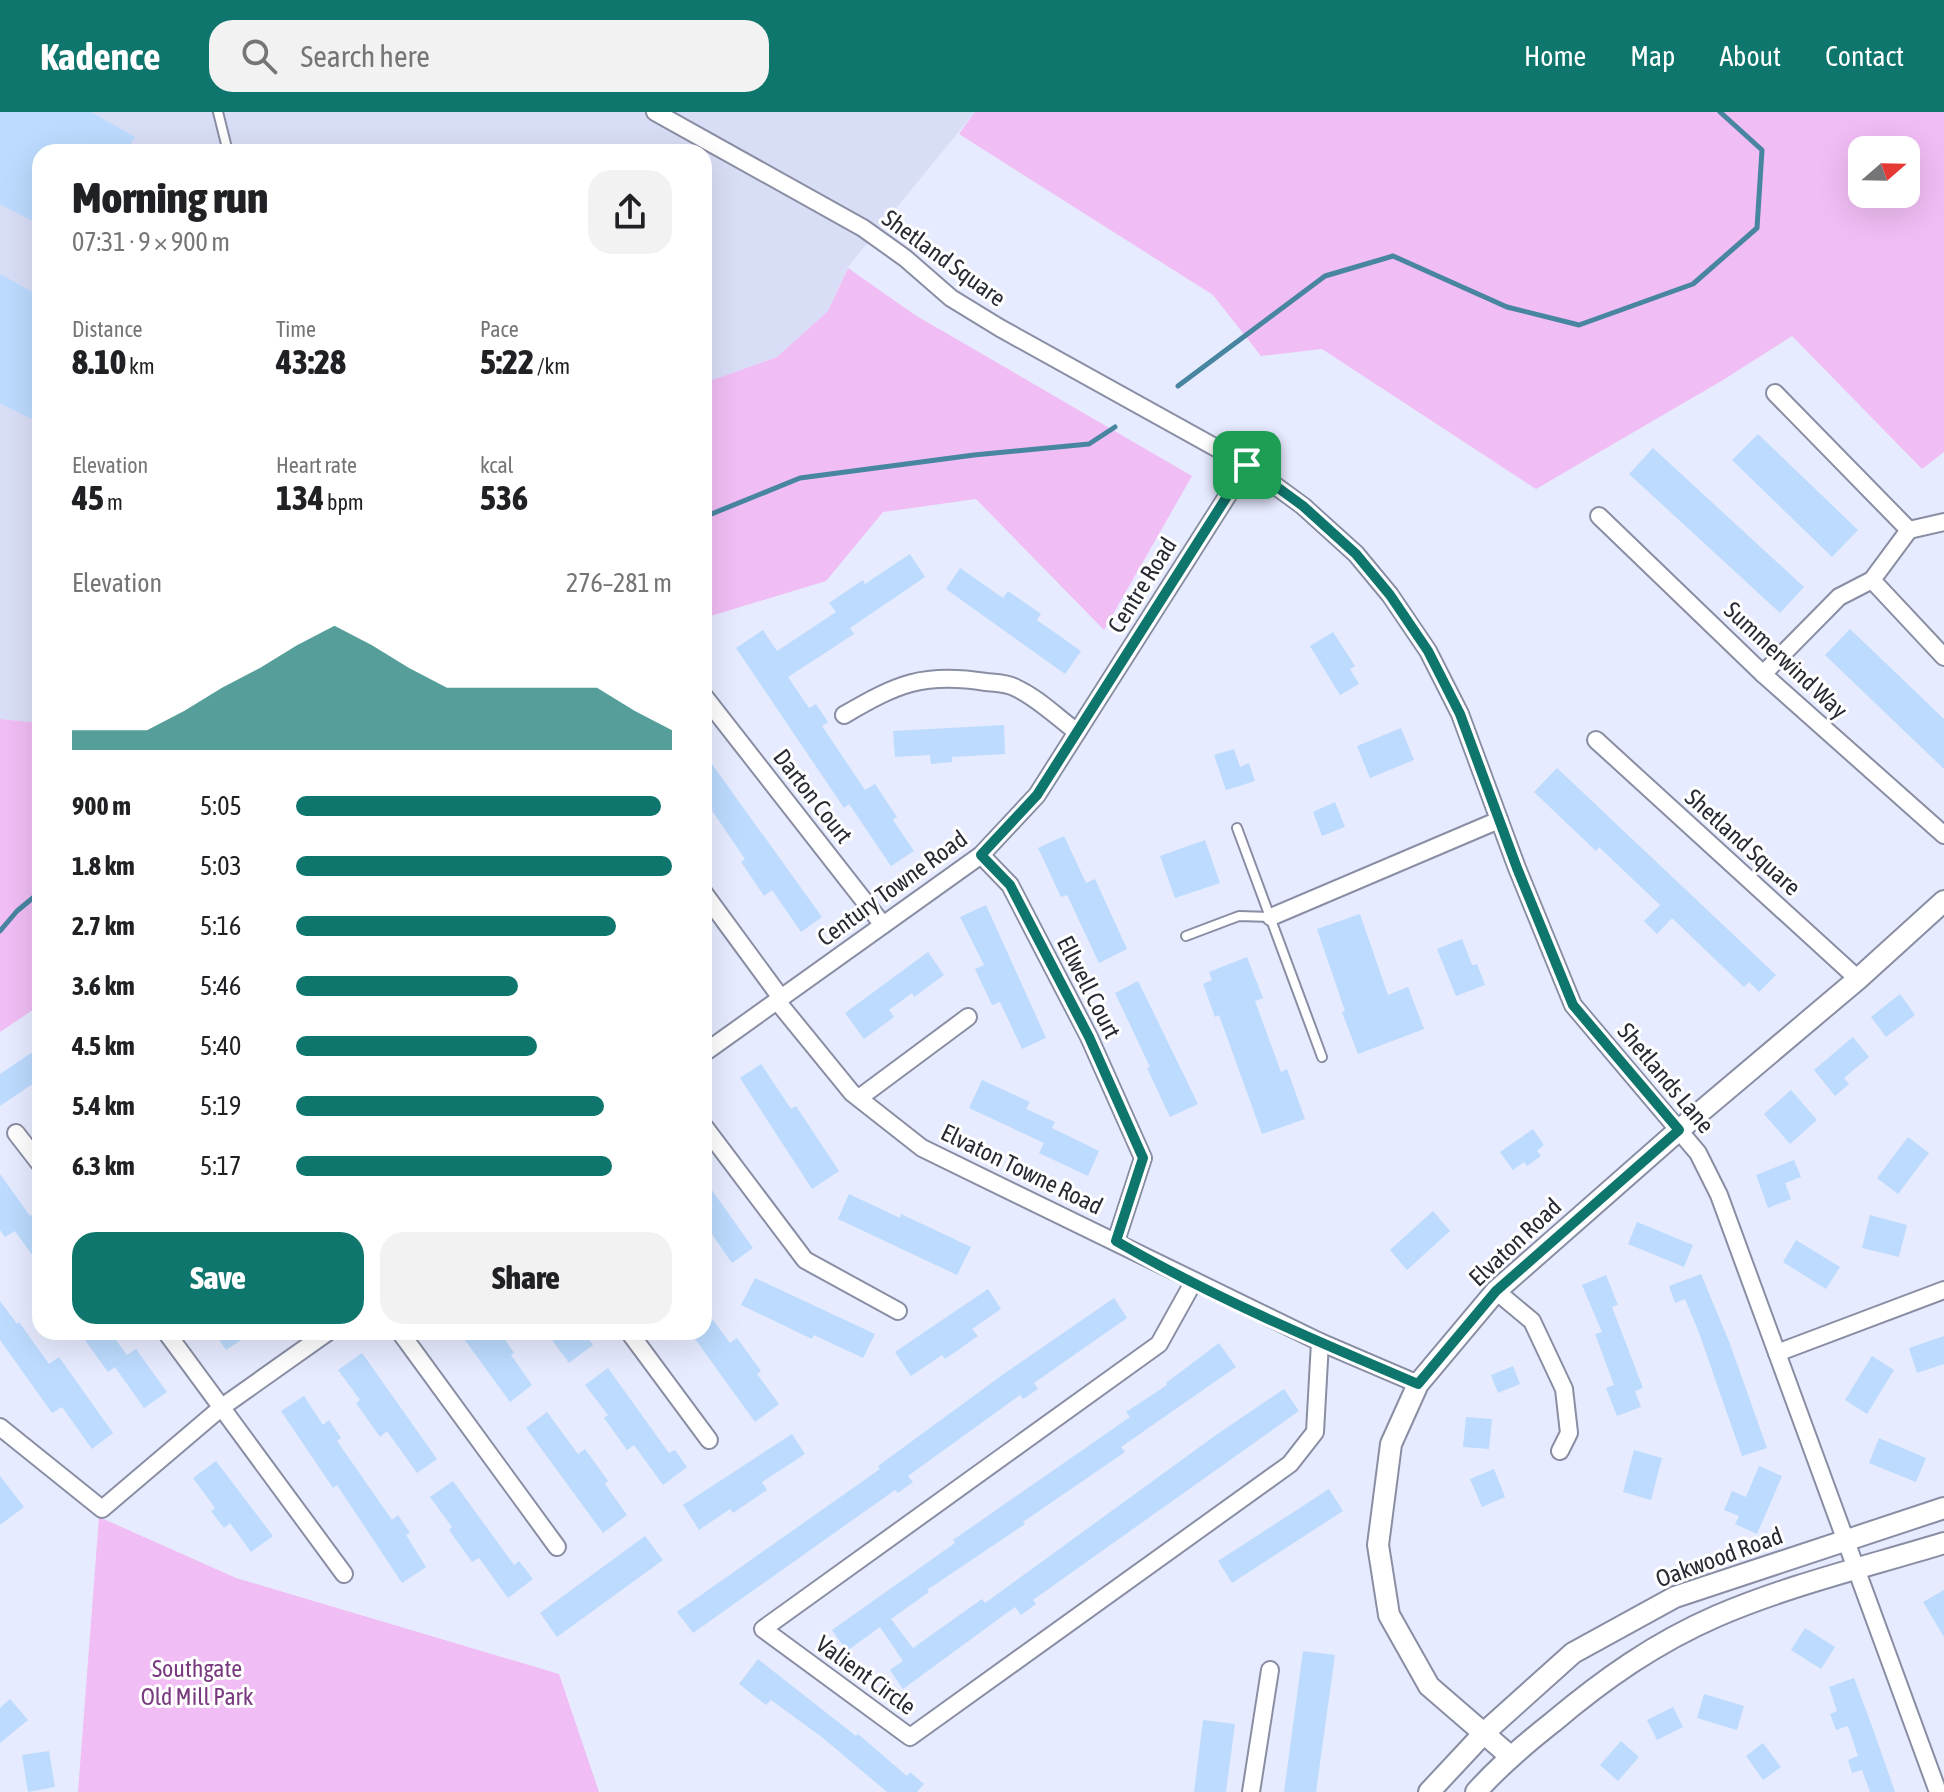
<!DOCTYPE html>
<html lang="en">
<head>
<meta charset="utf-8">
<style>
  :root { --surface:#fff; --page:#f2f2f2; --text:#202124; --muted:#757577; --accent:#0f766e }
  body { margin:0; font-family:"Asap Condensed",sans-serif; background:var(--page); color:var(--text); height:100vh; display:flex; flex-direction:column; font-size:30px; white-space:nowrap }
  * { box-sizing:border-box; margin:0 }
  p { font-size:26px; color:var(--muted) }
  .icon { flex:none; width:44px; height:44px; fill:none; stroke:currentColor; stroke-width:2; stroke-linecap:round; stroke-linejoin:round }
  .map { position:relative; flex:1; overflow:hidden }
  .details { position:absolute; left:32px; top:32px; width:680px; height:1196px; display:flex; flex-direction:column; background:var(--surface); border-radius:24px; box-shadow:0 8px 32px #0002 }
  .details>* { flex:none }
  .needle { width:52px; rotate:70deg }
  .buttons { position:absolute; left:1848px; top:24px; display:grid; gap:16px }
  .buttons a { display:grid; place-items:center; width:72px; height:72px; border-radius:16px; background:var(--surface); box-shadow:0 8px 32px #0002; font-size:40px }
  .pin { position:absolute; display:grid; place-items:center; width:68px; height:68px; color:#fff; margin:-34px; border-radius:16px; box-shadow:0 4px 12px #0006 }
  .round { display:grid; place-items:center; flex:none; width:84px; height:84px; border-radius:24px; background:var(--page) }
  .overview { display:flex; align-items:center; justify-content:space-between; height:136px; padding:0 40px }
  h1 { font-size:44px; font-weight:800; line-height:60px }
  .metrics { display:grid; grid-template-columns:repeat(3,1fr); gap:12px; height:136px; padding:8px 40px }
  .metrics div { display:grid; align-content:center }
  .metrics b { font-size:34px; font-weight:800 }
  .metrics small { font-size:22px; font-weight:400 }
  .metrics p { font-size:22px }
  .chart { height:224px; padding:16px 40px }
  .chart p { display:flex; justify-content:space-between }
  .chart svg { width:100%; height:144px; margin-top:8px; fill:var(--accent); opacity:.7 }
  .action { display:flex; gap:16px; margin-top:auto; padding:16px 40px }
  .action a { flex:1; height:92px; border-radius:24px; background:var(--accent); color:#fff; font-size:32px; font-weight:800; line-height:92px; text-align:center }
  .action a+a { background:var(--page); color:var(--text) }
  ul { padding:0 40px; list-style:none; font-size:26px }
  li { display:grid; grid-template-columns:128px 96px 1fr; align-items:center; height:60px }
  li i { height:20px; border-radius:10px; background:var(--accent) }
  header { display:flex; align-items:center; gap:48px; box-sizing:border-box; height:112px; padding:0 40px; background:var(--accent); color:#fff }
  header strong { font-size:38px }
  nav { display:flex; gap:44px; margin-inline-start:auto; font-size:28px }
  .search { width:560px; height:72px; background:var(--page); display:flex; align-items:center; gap:20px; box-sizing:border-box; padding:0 28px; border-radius:24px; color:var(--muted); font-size:30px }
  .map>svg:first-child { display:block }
  .built { fill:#d9def7 }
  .green { fill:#f0bdf4; fill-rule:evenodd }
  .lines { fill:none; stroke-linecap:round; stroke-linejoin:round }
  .stream { stroke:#4885a1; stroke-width:5 }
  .building { fill:#bcdbfe }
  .service-casing { stroke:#898ea4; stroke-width:12 }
  .minor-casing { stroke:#898ea4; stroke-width:20 }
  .tertiary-casing { stroke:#898ea4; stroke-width:24 }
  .service { stroke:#fff; stroke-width:8 }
  .minor { stroke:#fff; stroke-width:16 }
  .tertiary { stroke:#fff; stroke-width:20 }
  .route-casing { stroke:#fff; stroke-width:16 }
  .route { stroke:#0f766e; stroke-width:10 }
  .labels { text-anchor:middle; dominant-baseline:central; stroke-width:6; stroke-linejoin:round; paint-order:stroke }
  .street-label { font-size:24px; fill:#282a33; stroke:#fff }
  .park-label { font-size:24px; fill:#78397e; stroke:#fff }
</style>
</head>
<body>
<header>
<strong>Kadence</strong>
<div class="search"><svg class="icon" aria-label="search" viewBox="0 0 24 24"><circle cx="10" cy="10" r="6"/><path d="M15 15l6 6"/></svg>Search here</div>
<nav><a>Home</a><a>Map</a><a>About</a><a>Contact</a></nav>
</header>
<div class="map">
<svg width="1944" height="1680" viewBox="0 0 1944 1680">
  <rect width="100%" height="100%" fill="#e7ebff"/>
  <!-- built -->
  <polygon class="built" points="0,0 975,0 848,155 828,199 777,245 704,271 704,40 40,40 40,611 0,607"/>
  <!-- green -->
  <g class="green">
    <path d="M975 0H1944V340L1922 357 1792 224 1723 268 1536 377 1322 237 1261 244 1213 183 959 22ZM1906 38V82H1862V38Z"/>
    <polygon points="848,156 915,203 1192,364 1104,518 976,387 883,400 826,469 704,506 704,271 777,245 828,199"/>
    <polygon points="0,607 40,611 40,893 0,920"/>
    <polygon points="99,1405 236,1466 559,1562 599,1680 78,1680"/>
  </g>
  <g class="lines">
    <!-- stream -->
    <g class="stream">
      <polyline points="1178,274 1325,164 1393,144 1507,195 1579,213 1693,172 1757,116 1762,38 1720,0"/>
      <polyline points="704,405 800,366 974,343 1089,332 1115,315"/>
      <polyline points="0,819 17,799 40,780"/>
    </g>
  </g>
  <!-- building -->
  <g class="building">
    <polygon points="0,0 91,0 135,25 125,40 40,40 40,113 0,92"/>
    <polygon points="0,162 40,184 40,311 0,291"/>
    <polygon points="1758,322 1858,418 1832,445 1732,348"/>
    <polygon points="1653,336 1804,475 1780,501 1629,362"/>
    <polygon points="910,442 925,465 850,516 854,522 788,565 809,596 816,592 828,610 822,614 865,678 875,672 897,705 893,708 914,739 891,754 849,692 844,696 736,536 763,518 777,539 836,500 829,491 863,468 865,472"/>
    <polygon points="960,456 1003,486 1008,479 1041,502 1037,508 1081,539 1065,562 946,477"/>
    <polygon points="1850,517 1944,607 1944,657 1825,543"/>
    <polygon points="1333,520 1355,554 1350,557 1359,572 1340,583 1310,534"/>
    <polygon points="1004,613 1005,642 952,645 952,650 931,652 930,643 895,645 893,619"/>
    <polygon points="1401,616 1414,648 1370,666 1357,634"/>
    <polygon points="1234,637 1240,655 1249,651 1255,669 1226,678 1214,643"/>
    <polygon points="704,641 822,805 801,820 772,778 764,784 741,750 745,747 704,687"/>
    <polygon points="1557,656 1776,863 1759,880 1749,870 1744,875 1672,806 1657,822 1644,809 1660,793 1599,735 1596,739 1534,680"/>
    <polygon points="1335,690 1345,715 1322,724 1313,700"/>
    <polygon points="1064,724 1086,771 1095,767 1127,837 1099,851 1067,783 1061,785 1038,736"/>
    <polygon points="1205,728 1220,771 1175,786 1160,744"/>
    <polygon points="986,793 1046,926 1022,937 1000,890 992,893 975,857 984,853 960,805"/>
    <polygon points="1360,802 1388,883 1408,875 1424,917 1358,942 1342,900 1345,899 1317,817"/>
    <polygon points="1462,827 1472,853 1477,852 1485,873 1456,884 1437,837"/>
    <polygon points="928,840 944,863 914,885 912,881 889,898 894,905 864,927 845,901"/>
    <polygon points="1247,845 1263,886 1255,889 1281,960 1287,957 1305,1007 1262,1022 1219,903 1215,905 1203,872 1212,868 1209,860"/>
    <polygon points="1138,869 1198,992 1170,1005 1147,956 1150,955 1115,881"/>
    <polygon points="1900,882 1915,903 1886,925 1871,905"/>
    <polygon points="1853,925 1869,945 1844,966 1849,972 1835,984 1814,958"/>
    <polygon points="40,935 40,967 0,994 0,962"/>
    <polygon points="761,952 791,997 796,994 839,1059 812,1077 740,966"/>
    <polygon points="982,968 1030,990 1026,997 1055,1010 1052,1016 1099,1039 1088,1064 1039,1041 1044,1031 969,996"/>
    <polygon points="1791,978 1817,1008 1790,1032 1764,1002"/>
    <polygon points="1533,1017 1544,1033 1537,1039 1541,1044 1527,1054 1524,1050 1513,1058 1500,1040"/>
    <polygon points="1908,1025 1929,1041 1898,1082 1877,1066"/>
    <polygon points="1794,1048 1801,1065 1785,1071 1791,1087 1768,1096 1756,1063"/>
    <polygon points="0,1062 30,1104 40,1097 40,1154 15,1119 5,1125 0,1118"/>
    <polygon points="704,1067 753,1136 732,1151 704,1111"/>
    <polygon points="849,1082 900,1106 901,1102 971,1135 957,1163 838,1107"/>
    <polygon points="1433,1099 1450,1119 1407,1158 1390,1138"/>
    <polygon points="1870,1103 1907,1113 1899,1145 1862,1136"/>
    <polygon points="1637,1110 1693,1133 1684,1155 1628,1132"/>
    <polygon points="1796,1128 1840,1155 1826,1177 1783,1150"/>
    <polygon points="1701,1162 1730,1232 1767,1336 1742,1344 1698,1218 1685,1187 1675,1191 1669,1174"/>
    <polygon points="1606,1163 1618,1193 1612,1195 1643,1276 1635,1279 1641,1295 1617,1304 1606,1276 1614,1273 1595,1222 1602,1220 1582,1173"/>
    <polygon points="755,1166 875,1222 863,1246 814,1223 812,1227 741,1193"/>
    <polygon points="988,1177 1001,1197 972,1217 978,1224 945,1247 942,1243 911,1264 895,1240"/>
    <polygon points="1114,1186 1127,1206 1034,1271 1038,1277 1023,1287 1020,1283 908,1364 913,1370 898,1381 895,1378 693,1521 677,1500 880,1357 878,1354 1005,1261"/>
    <polygon points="0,1189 17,1212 19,1210 49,1252 59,1245 113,1321 92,1337 62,1295 52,1301 0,1228"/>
    <polygon points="704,1196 730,1231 737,1226 761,1259 757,1262 779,1292 755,1310 690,1220 704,1220"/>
    <polygon points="79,1220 110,1220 127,1243 136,1237 167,1280 144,1296 115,1255 108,1260"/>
    <polygon points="214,1220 253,1220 226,1238"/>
    <polygon points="459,1220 500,1220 514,1241 511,1243 532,1273 510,1290"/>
    <polygon points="546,1220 583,1220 593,1233 569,1251"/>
    <polygon points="1944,1224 1944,1252 1917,1261 1909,1236"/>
    <polygon points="1219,1231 1236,1255 1121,1335 1125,1340 1023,1410 1025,1412 927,1478 929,1480 891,1507 913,1536 982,1487 985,1491 1216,1323 1284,1277 1299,1299 1033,1488 1036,1492 1021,1503 1015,1495 903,1577 890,1558 903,1549 880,1515 847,1539 832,1518 955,1431 953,1428 1130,1305 1126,1300 1167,1273 1166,1271"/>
    <polygon points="362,1241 437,1347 417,1361 387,1319 380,1325 356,1291 360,1288 338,1258"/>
    <polygon points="1872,1244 1894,1258 1867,1302 1845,1288"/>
    <polygon points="1513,1254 1520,1272 1498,1281 1491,1263"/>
    <polygon points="608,1256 669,1341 675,1338 687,1355 663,1373 634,1333 627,1338 604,1306 608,1303 585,1273"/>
    <polygon points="304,1284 323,1313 329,1308 341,1326 337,1329 392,1408 398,1403 410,1421 406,1423 426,1455 402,1471 337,1373 333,1376 281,1299"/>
    <polygon points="547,1300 578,1342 585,1337 608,1369 605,1372 627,1403 603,1421 526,1316"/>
    <polygon points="1466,1305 1492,1307 1489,1337 1463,1335"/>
    <polygon points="792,1322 805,1342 762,1370 767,1378 733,1401 730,1397 699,1418 683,1393"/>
    <polygon points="1879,1326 1926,1346 1916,1370 1869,1351"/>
    <polygon points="1634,1338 1662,1346 1651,1388 1623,1380"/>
    <polygon points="216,1349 273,1424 251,1440 230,1411 224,1416 211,1399 215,1396 193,1366"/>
    <polygon points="1759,1354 1782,1364 1757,1422 1735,1412 1739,1404 1724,1398 1732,1379 1746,1385"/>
    <polygon points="1494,1357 1505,1385 1482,1395 1470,1367"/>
    <polygon points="0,1364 24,1395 0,1413"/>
    <polygon points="453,1369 514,1453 519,1449 533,1467 508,1486 479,1446 472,1450 449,1418 452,1415 430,1385"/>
    <polygon points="1329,1377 1343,1399 1232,1471 1218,1449"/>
    <polygon points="645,1424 663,1448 557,1525 540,1501"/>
    <polygon points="1944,1478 1944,1525 1923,1490"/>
    <polygon points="1805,1516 1835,1535 1821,1557 1791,1538"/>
    <polygon points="1303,1539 1335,1543 1316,1680 1284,1680"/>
    <polygon points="758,1547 856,1624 858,1622 907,1664 910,1660 924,1672 917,1680 887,1680 823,1626 771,1588 766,1593 739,1572"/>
    <polygon points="1854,1566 1873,1617 1895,1680 1870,1680 1862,1658 1852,1661 1848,1648 1858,1644 1848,1614 1836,1618 1830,1602 1837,1599 1829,1575"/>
    <polygon points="1704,1582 1744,1594 1737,1618 1697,1606"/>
    <polygon points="10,1587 28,1608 0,1631 0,1596"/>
    <polygon points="1673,1595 1683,1615 1657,1628 1647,1608"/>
    <polygon points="1203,1608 1235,1612 1226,1680 1194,1680"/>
    <polygon points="1621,1629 1639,1645 1618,1669 1600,1653"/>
    <polygon points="1763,1631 1781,1655 1763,1668 1746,1644"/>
    <polygon points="49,1639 55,1675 28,1680 22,1643"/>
  </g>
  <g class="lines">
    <!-- service casing -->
    <g class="service-casing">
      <g id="service">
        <polyline points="218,0 228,40"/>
        <polyline points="1237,716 1322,945"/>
        <polyline points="1186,824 1239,804 1271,805"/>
      </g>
    </g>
    <!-- minor casing -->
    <g class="minor-casing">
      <g id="minor">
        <polyline points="655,0 863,116 905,146 951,186 1000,216 1247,353 1303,394 1356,442 1390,483 1428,539 1460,602 1517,756 1573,893 1698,1041 1719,1083 1938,1680"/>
        <polyline points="1775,281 1909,418"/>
        <polyline points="1599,404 1763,562 1944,723"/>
        <polyline points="1872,468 1944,545"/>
        <polyline points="1763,562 1839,485 1872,468 1909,418 1944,410"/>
        <polyline points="704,584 883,813"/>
        <path d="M844 603C897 572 923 560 986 570 995 571 1008 571 1016 576 1038 586 1058 606 1077 620"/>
        <polyline points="1596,628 1858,867"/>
        <polyline points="981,743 1010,773 1089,925 1143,1046 1116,1129"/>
        <polyline points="704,781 781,886"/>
        <polyline points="1271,805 1499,708"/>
        <polyline points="777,889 852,981 922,1036 1320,1230 1418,1272"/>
        <polyline points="704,941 981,743 1037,683 1247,353"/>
        <polyline points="859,986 968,905"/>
        <polyline points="704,1014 805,1148 898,1199"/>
        <polyline points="16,1021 40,1052"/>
        <polyline points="1194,1169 1159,1232 763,1517 910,1625 1290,1352 1315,1320 1320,1230"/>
        <polyline points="1496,1179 1532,1209 1564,1277 1569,1321 1560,1339"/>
        <polyline points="166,1220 344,1462"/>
        <polyline points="400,1220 557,1435"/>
        <polyline points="629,1220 709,1328"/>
        <polyline points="1777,1241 1944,1178"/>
        <polyline points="0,1315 102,1397 222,1295 328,1220"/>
        <polyline points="1251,1680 1270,1558"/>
      </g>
    </g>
    <!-- tertiary casing -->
    <g class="tertiary-casing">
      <g id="tertiary">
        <polyline points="1510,1644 1429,1574 1389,1503 1378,1433 1391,1332 1418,1272 1496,1179 1679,1018 1858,867 1944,789"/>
        <polyline points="1429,1680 1485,1620 1573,1541 1675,1485 1944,1396"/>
        <path d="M1476 1680C1500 1653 1525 1632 1553 1610 1604 1567 1655 1531 1717 1504 1789 1473 1869 1454 1944 1431"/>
      </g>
    </g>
    <!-- service -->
    <use href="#service" class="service"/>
    <!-- minor -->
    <use href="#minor" class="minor"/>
    <!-- tertiary -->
    <use href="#tertiary" class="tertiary"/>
  </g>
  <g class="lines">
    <!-- route casing -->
    <g class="route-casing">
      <path id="route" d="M1247 353 1303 394 1356 442 1390 483 1428 539 1460 602 1517 756 1573 893 1679 1018 1496 1179 1418 1272C1316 1229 1212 1185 1116 1129L1143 1046 1089 925 1010 773 981 743 1037 683Z"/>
    </g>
    <!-- route -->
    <use href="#route" class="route"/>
  </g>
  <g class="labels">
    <!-- street labels -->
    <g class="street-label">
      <text transform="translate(944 146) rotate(36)">Shetland Square</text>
      <text transform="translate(1142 473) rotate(-58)">Centre Road</text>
      <text transform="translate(1786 548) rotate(43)">Summerwind Way</text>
      <text transform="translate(813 684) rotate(52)">Darton Court</text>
      <text transform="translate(1743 730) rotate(42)">Shetland Square</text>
      <text transform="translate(892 776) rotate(-36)">Century Towne Road</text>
      <text transform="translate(1089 875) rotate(63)">Ellwell Court</text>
      <text transform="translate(1666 966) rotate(50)">Shetlands Lane</text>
      <text transform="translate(1022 1057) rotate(26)">Elvaton Towne Road</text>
      <text transform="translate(1515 1130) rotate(-43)">Elvaton Road</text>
      <text transform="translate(1719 1445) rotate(-20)">Oakwood Road</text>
      <text transform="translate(866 1563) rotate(36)">Valient Circle</text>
    </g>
    <!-- park labels -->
    <g class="park-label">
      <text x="197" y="1556">Southgate<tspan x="197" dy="28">Old Mill Park</tspan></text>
    </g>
  </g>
</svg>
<div class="buttons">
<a><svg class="needle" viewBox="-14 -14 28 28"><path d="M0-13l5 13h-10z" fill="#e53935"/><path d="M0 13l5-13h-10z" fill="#757577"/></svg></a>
</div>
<div class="pin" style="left:1247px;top:353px;background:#1e9e55"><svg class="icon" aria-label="arrive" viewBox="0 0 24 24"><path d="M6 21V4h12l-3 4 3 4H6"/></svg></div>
<section class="details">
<div class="overview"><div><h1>Morning run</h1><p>07:31 · 9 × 900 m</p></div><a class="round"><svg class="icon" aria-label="share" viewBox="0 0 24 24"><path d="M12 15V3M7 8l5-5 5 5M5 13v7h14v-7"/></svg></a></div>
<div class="metrics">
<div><p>Distance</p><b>8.10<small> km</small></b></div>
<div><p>Time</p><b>43:28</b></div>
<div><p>Pace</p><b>5:22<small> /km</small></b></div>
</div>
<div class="metrics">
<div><p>Elevation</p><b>45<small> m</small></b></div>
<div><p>Heart rate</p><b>134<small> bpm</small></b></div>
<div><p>kcal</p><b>536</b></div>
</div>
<div class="chart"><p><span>Elevation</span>276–281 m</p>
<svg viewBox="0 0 160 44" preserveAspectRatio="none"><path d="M0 44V38L10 38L20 38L30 32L40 25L50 19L60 12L70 6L80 12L90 19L100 25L110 25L120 25L130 25L140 25L150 32L160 38V44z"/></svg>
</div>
<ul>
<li><b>900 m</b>5:05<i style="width:97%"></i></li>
<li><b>1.8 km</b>5:03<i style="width:100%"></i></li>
<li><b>2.7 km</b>5:16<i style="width:85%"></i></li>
<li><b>3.6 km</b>5:46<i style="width:59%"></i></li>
<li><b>4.5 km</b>5:40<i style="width:64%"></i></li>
<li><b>5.4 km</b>5:19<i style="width:82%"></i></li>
<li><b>6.3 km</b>5:17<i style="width:84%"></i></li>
</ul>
<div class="action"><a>Save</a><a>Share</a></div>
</section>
</div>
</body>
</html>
